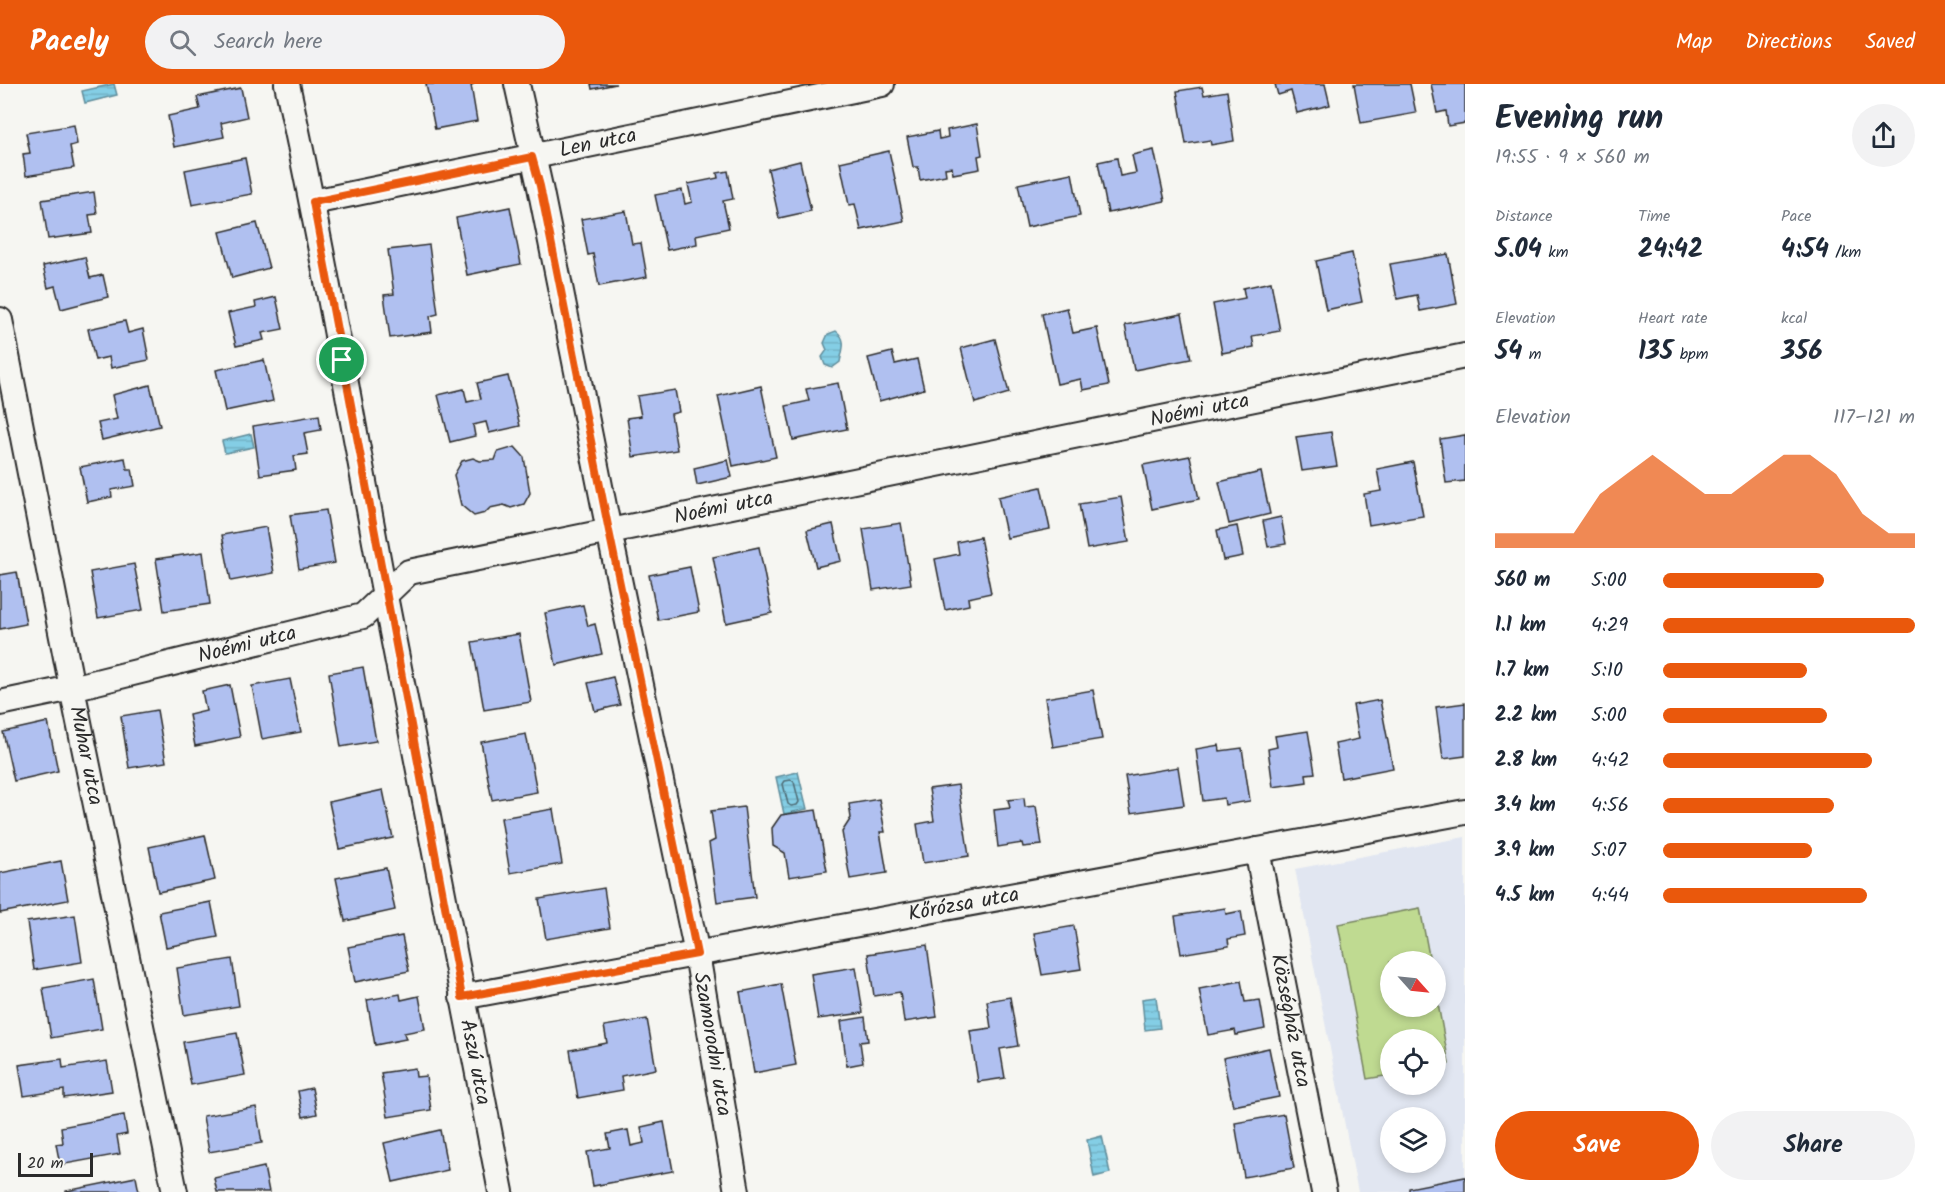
<!DOCTYPE html>
<html lang="en">
<head>
<meta charset="utf-8">
<style>
  :root { --surface:#fff; --page:#f2f2f3; --text:#1f2937; --muted:#747a83; --accent:#ea580c }
  body { margin:0; font-family:Kalam,sans-serif; background:var(--page); color:var(--text); height:100vh; display:flex; flex-direction:column; font-size:22px; white-space:nowrap }
  * { box-sizing:border-box; margin:0 }
  p { font-size:20px; color:var(--muted) }
  .icon { flex:none; width:33px; height:33px; fill:none; stroke:currentColor; stroke-width:2; stroke-linecap:round; stroke-linejoin:round }
  .map { position:relative; flex:1; overflow:hidden }
  .details { display:flex; flex-direction:column; background:var(--surface); width:480px }
  .details>* { flex:none }
  .needle { width:39px; rotate:117deg }
  .buttons { position:absolute; left:1380px; top:867px; display:grid; gap:12px }
  .buttons a { display:grid; place-items:center; width:66px; height:66px; border-radius:50%; background:var(--surface); box-shadow:0 3px 9px #0003; font-size:30px }
  .scale { position:absolute; left:18px; bottom:15px; width:75px; box-sizing:border-box; padding-left:6px; border:3px solid #2b2b2b; border-top:0; font-size:16px; line-height:21px; white-space:nowrap; color:#2b2b2b; -webkit-text-stroke:4px #f6f6f2; paint-order:stroke }
  .pin { position:absolute; display:grid; place-items:center; width:51px; height:51px; color:#fff; margin:-26px; border:3px solid #fff; border-radius:50%; box-shadow:0 2px 6px #0007 }
  .round { display:grid; place-items:center; flex:none; width:63px; height:63px; border-radius:32px; background:var(--page) }
  .summary { display:flex; align-items:center; justify-content:space-between; height:102px; padding:0 30px }
  h1 { font-size:33px; font-weight:700; line-height:45px }
  .figures { display:grid; grid-template-columns:repeat(3,1fr); gap:9px; height:102px; padding:6px 30px }
  .figures div { display:grid; align-content:center }
  .figures b { font-size:26px; font-weight:700 }
  .figures small { font-size:16px; font-weight:400 }
  .figures p { font-size:16px }
  .chart { height:168px; padding:12px 30px }
  .chart p { display:flex; justify-content:space-between }
  .chart svg { width:100%; height:108px; margin-top:6px; fill:var(--accent); opacity:.7 }
  .button { display:flex; gap:12px; margin-top:auto; padding:12px 30px }
  .button a { flex:1; height:69px; border-radius:36px; background:var(--accent); color:#fff; font-size:24px; font-weight:700; line-height:69px; text-align:center }
  .button a+a { background:var(--page); color:var(--text) }
  ul { padding:0 30px; list-style:none; font-size:20px }
  li { display:grid; grid-template-columns:96px 72px 1fr; align-items:center; height:45px }
  li i { height:15px; border-radius:8px; background:var(--accent) }
  header { display:flex; align-items:center; gap:36px; box-sizing:border-box; height:84px; padding:0 30px; background:var(--accent); color:#fff }
  header strong { font-size:28px }
  nav { display:flex; gap:33px; margin-inline-start:auto; font-size:21px }
  .search { width:420px; height:54px; background:var(--page); display:flex; align-items:center; gap:15px; box-sizing:border-box; padding:0 21px; border-radius:33px; color:var(--muted); font-size:22px }
  main { display:flex; flex:1; min-height:0 }
  .map>svg:first-child { display:block }
  .built { fill:#e1e6f1; fill-rule:evenodd }
  .grass { fill:#bfda91; stroke:#75825e; stroke-width:1.5 }
  .water { fill:url(#water-rules); stroke:#608d9b; stroke-width:1.5 }
  .lines { fill:none; stroke-linecap:round; stroke-linejoin:round }
  .shore { stroke:#4f6c75; stroke-width:1.5 }
  .building { fill:#b0c0f0; stroke:#2b2b2b; stroke-width:1.5 }
  .minor-casing { stroke:#2b2b2b; stroke-width:28 }
  .minor { stroke:#f6f6f2; stroke-width:24 }
  .route-casing { stroke:#fff; stroke-width:12 }
  .route { stroke:#ea580c; stroke-width:8 }
  .labels { text-anchor:middle; dominant-baseline:central; stroke-width:4.5; stroke-linejoin:round; paint-order:stroke }
  .street-label { font-size:21px; fill:#2b2b2b; stroke:#f6f6f2 }
</style>
</head>
<body>
<header>
<strong>Pacely</strong>
<div class="search"><svg class="icon" aria-label="search" viewBox="0 0 24 24"><circle cx="10" cy="10" r="6"/><path d="M15 15l6 6"/></svg>Search here</div>
<nav><a>Map</a><a>Directions</a><a>Saved</a></nav>
</header>
<main>
<div class="map">
<svg width="1465" height="1108" viewBox="0 0 1465 1108">
  <defs>
    <pattern id="water-rules" width="6" height="5" patternUnits="userSpaceOnUse" patternTransform="scale(1.5)"><rect width="6" height="5" fill="#84cee5"/><path d="M0 2.5h6" fill="none" stroke="#72b1c5"/></pattern>
  </defs>
  <rect width="100%" height="100%" fill="#f6f6f2"/>
  <filter id="ink" filterUnits="userSpaceOnUse"><feTurbulence type="fractalNoise" baseFrequency=".0167" numOctaves="2"/><feDisplacementMap in="SourceGraphic" scale="12" xChannelSelector="R" yChannelSelector="G"/><feConvolveMatrix kernelMatrix="1 2 1 2 8 2 1 2 1" color-interpolation-filters="sRGB"/></filter>
  <g filter="url(#ink)">
    <!-- built -->
    <path class="built" d="M1465 753V1108H1358L1295 785ZM1390 878H1436V922H1390ZM1390 956H1436V1000H1390ZM1390 1034H1436V1078H1390Z"/>
    <!-- grass -->
    <polygon class="grass" points="1420,824 1430,877 1390,878 1390,922 1436,922 1436,909 1449,980 1436,982 1436,956 1390,956 1390,991 1367,995 1338,840"/>
    <!-- water -->
    <g class="water">
      <polygon points="114,0 117,11 85,19 82,7"/>
      <path d="M836 247C848 256 842 266 840 278L832 284 825 281 822 273 827 266 824 259 828 250Z"/>
      <polygon points="251,350 254,363 225,369 222,357"/>
      <polygon points="798,688 807,725 784,730 776,693"/>
      <polygon points="1156,913 1160,944 1145,946 1142,915"/>
      <polygon points="1102,1052 1110,1089 1094,1093 1087,1056"/>
    </g>
    <g class="lines">
      <!-- shore -->
      <polygon class="shore" points="791,696 794,698 799,718 797,721 791,722 788,720 783,700 785,697"/>
    </g>
    <!-- building -->
    <g class="building">
      <polygon points="426,0 474,0 471,1 477,37 435,45"/>
      <polygon points="591,0 616,0 592,5"/>
      <polygon points="1275,0 1325,0 1330,21 1297,29 1291,7 1278,11"/>
      <polygon points="1354,0 1410,0 1416,29 1361,39"/>
      <polygon points="1431,0 1465,0 1465,39 1448,42 1446,27 1437,29"/>
      <polygon points="1202,3 1204,11 1227,7 1234,57 1211,61 1210,56 1186,60 1177,7"/>
      <polygon points="241,4 247,33 221,39 224,53 174,63 168,32 200,25 197,13"/>
      <polygon points="977,40 982,71 978,72 980,85 953,90 952,83 945,84 946,91 920,96 918,83 913,83 907,53 938,47 939,55 944,54 948,53 947,46"/>
      <polygon points="74,41 77,60 70,62 74,84 26,92 23,70 30,69 26,49"/>
      <polygon points="1154,66 1165,117 1108,129 1098,78 1117,74 1120,92 1136,89 1132,71"/>
      <polygon points="889,67 904,137 861,146 855,120 849,121 840,78"/>
      <polygon points="245,74 252,110 192,121 185,86"/>
      <polygon points="800,77 811,127 779,134 768,85"/>
      <polygon points="728,87 733,115 723,117 729,144 696,151 697,160 667,166 655,111 682,106 685,120 692,118 688,100 718,94 717,89"/>
      <polygon points="1072,89 1080,132 1027,143 1018,100"/>
      <polygon points="94,108 97,130 89,131 92,149 48,155 42,116"/>
      <polygon points="510,123 521,180 467,191 456,134"/>
      <polygon points="626,127 632,160 641,159 647,193 599,202 593,170 588,171 581,135"/>
      <polygon points="257,139 269,184 232,194 220,148"/>
      <polygon points="429,161 438,230 430,232 432,248 390,254 384,211 394,210 388,166"/>
      <polygon points="1352,169 1362,218 1326,226 1316,177"/>
      <polygon points="1448,170 1457,220 1420,227 1417,211 1397,215 1390,180"/>
      <polygon points="85,173 90,194 103,191 108,213 61,225 55,202 48,204 43,182"/>
      <polygon points="1271,198 1280,247 1252,252 1254,263 1222,269 1213,220 1245,214 1243,204"/>
      <polygon points="276,213 283,245 262,249 264,256 236,262 228,229 256,223 255,218"/>
      <polygon points="1067,224 1073,249 1097,244 1109,301 1083,306 1081,295 1057,300 1042,230"/>
      <polygon points="1182,230 1191,275 1134,286 1125,241"/>
      <polygon points="125,237 128,249 143,245 149,276 111,284 109,273 95,276 88,245"/>
      <polygon points="995,255 1009,309 975,319 961,264"/>
      <polygon points="892,268 895,280 917,275 924,305 879,317 868,274"/>
      <polygon points="264,276 273,317 225,327 216,286"/>
      <polygon points="508,292 520,342 489,349 486,338 473,341 475,352 450,358 438,311 464,305 467,318 481,315 477,299"/>
      <polygon points="838,299 847,345 793,356 786,322 809,317 806,305"/>
      <polygon points="150,301 160,342 102,356 98,339 117,335 112,311"/>
      <polygon points="761,302 776,373 733,382 718,312"/>
      <polygon points="675,306 679,328 671,330 677,366 633,373 627,334 641,332 637,312"/>
      <polygon points="319,331 321,346 304,349 308,370 294,372 296,386 260,391 253,342"/>
      <polygon points="1331,348 1337,382 1302,387 1296,353"/>
      <polygon points="1465,351 1465,397 1446,399 1440,355"/>
      <polygon points="515,363 524,373 530,409 524,420 511,424 504,421 490,424 485,429 474,432 461,421 454,391 462,377 473,374 480,377 495,376 498,368"/>
      <polygon points="1190,372 1199,415 1152,425 1143,381"/>
      <polygon points="125,374 127,385 132,385 135,402 111,406 112,413 87,418 80,383"/>
      <polygon points="728,376 732,393 697,401 694,384"/>
      <polygon points="1413,378 1423,432 1369,441 1364,410 1381,407 1377,385"/>
      <polygon points="1261,388 1270,430 1229,440 1219,398"/>
      <polygon points="1041,403 1050,445 1007,454 998,413"/>
      <polygon points="1121,413 1129,458 1087,465 1079,420"/>
      <polygon points="326,426 335,479 299,485 290,431"/>
      <polygon points="1281,433 1286,460 1268,463 1263,437"/>
      <polygon points="901,439 911,500 873,506 863,445"/>
      <polygon points="833,440 841,477 816,483 807,446"/>
      <polygon points="1237,442 1243,472 1223,476 1217,446"/>
      <polygon points="266,443 274,489 231,497 222,451"/>
      <polygon points="980,453 991,509 968,514 969,521 945,526 935,475 959,470 957,458"/>
      <polygon points="759,463 772,529 726,539 713,473"/>
      <polygon points="203,468 210,520 164,527 156,475"/>
      <polygon points="134,480 143,526 98,534 90,488"/>
      <polygon points="690,483 699,528 658,536 649,491"/>
      <polygon points="17,488 26,540 0,545 0,491"/>
      <polygon points="583,521 588,542 595,540 602,570 556,581 545,529"/>
      <polygon points="519,550 531,618 484,626 472,558"/>
      <polygon points="363,583 376,657 341,663 329,589"/>
      <polygon points="613,593 620,621 595,627 588,599"/>
      <polygon points="290,595 301,648 262,655 252,602"/>
      <polygon points="230,601 240,653 195,662 189,631 206,627 202,607"/>
      <polygon points="1093,606 1102,655 1053,663 1045,614"/>
      <polygon points="1380,616 1393,684 1341,694 1335,660 1359,655 1353,621"/>
      <polygon points="1465,619 1465,672 1443,675 1436,623"/>
      <polygon points="157,626 166,678 129,684 121,632"/>
      <polygon points="48,638 58,687 14,697 3,648"/>
      <polygon points="1308,647 1315,689 1306,690 1307,698 1273,703 1268,665 1277,663 1275,652"/>
      <polygon points="526,650 537,708 492,716 481,658"/>
      <polygon points="1219,661 1220,667 1242,664 1250,717 1225,721 1224,714 1203,717 1196,665"/>
      <polygon points="1178,683 1184,721 1131,729 1125,692"/>
      <polygon points="958,701 969,772 923,779 917,740 934,737 929,705"/>
      <polygon points="383,706 393,754 339,765 329,718"/>
      <polygon points="1024,714 1025,723 1036,722 1042,761 1023,763 1022,759 998,763 994,726 1010,724 1008,716"/>
      <polygon points="879,715 885,748 880,748 887,789 850,795 842,748 851,734 849,720"/>
      <polygon points="744,723 755,813 717,818 709,759 715,756 711,727"/>
      <polygon points="553,725 562,780 510,789 501,734"/>
      <polygon points="816,726 827,787 789,793 785,769 773,762 772,744 781,731"/>
      <polygon points="205,751 215,796 158,808 149,763"/>
      <polygon points="61,777 68,816 0,829 0,789"/>
      <polygon points="386,784 395,826 345,837 336,794"/>
      <polygon points="604,804 610,844 546,855 539,815"/>
      <polygon points="211,818 218,853 166,863 159,828"/>
      <polygon points="1225,824 1226,830 1241,827 1245,852 1228,855 1229,862 1181,870 1175,832"/>
      <polygon points="75,831 82,878 34,886 27,838"/>
      <polygon points="1074,842 1081,885 1042,891 1034,849"/>
      <polygon points="402,852 409,887 355,898 348,863"/>
      <polygon points="927,861 937,933 904,938 900,908 874,912 868,870"/>
      <polygon points="232,875 239,922 184,931 177,884"/>
      <polygon points="856,883 863,929 818,935 811,890"/>
      <polygon points="94,895 102,945 51,954 43,904"/>
      <polygon points="1241,897 1245,918 1260,916 1265,945 1236,951 1235,946 1208,951 1199,905"/>
      <polygon points="781,900 796,981 754,989 740,908"/>
      <polygon points="400,910 401,916 419,912 425,945 404,949 406,955 375,961 367,916"/>
      <polygon points="1010,913 1018,962 1000,965 1005,994 978,998 970,947 991,944 987,917"/>
      <polygon points="865,933 868,957 860,958 863,979 847,982 841,937"/>
      <polygon points="647,935 656,985 621,992 623,1006 578,1014 570,966 607,959 604,942"/>
      <polygon points="237,949 245,991 191,1001 183,958"/>
      <polygon points="1269,964 1279,1013 1233,1022 1223,974"/>
      <polygon points="62,975 63,984 107,977 112,1007 64,1014 64,1006 24,1012 19,981"/>
      <polygon points="415,984 416,993 426,992 431,1026 388,1033 381,989"/>
      <polygon points="312,1004 317,1030 303,1033 298,1007"/>
      <polygon points="256,1023 262,1059 209,1068 203,1032"/>
      <polygon points="1284,1030 1294,1084 1244,1093 1235,1039"/>
      <polygon points="124,1031 127,1050 117,1052 120,1070 60,1081 56,1060 63,1059 61,1043"/>
      <polygon points="664,1038 673,1087 593,1102 587,1068 610,1064 607,1050 628,1046 631,1062 644,1059 641,1043"/>
      <polygon points="440,1046 448,1086 393,1098 384,1059"/>
      <polygon points="264,1083 269,1108 217,1108 214,1094"/>
      <polygon points="136,1093 139,1108 66,1108 66,1107"/>
      <polygon points="1465,1093 1465,1108 1409,1108 1409,1104"/>
    </g>
    <g class="lines">
      <!-- minor casing -->
      <g class="minor-casing">
        <g id="minor">
          <path id="s1" d="M287 0C324 170 353 341 385 512 423 711 461 910 501 1108"/>
          <path id="s2" d="M517 0 540 103 609 447 697 870 737 1108"/>
          <path id="s3" d="M313 118 882 0"/>
          <path id="s4" d="M0 236 72 604 175 1108"/>
          <path id="s5" d="M0 619 72 604 363 532 409 488 1465 272"/>
          <path id="s6" d="M1257 766 1324 1108"/>
          <path id="s7" d="M462 913 1465 728"/>
        </g>
      </g>
      <!-- minor -->
      <use href="#minor" class="minor"/>
    </g>
  </g>
  <g class="lines" filter="url(#ink)">
    <!-- route casing -->
    <g class="route-casing">
      <polygon id="route" points="532,73 540,102 609,447 697,870 462,913 313,118"/>
    </g>
    <!-- route -->
    <use href="#route" class="route"/>
  </g>
  <g class="labels">
    <!-- street labels -->
    <g class="street-label">
      <text stroke="none"><textPath href="#s3" startOffset="291">Len utca</textPath></text>
      <text stroke="none"><textPath href="#s5" startOffset="1244">Noémi utca</textPath></text>
      <text stroke="none"><textPath href="#s5" startOffset="758">Noémi utca</textPath></text>
      <text stroke="none"><textPath href="#s5" startOffset="254">Noémi utca</textPath></text>
      <text stroke="none"><textPath href="#s4" startOffset="444">Muhar utca</textPath></text>
      <text stroke="none"><textPath href="#s7" startOffset="510">Kőrózsa utca</textPath></text>
      <text stroke="none"><textPath href="#s6" startOffset="174">Községház utca</textPath></text>
      <text stroke="none"><textPath href="#s2" startOffset="980">Szamorodni utca</textPath></text>
      <text stroke="none"><textPath href="#s1" startOffset="996">Aszú utca</textPath></text>
    </g>
  </g>
</svg>
<div class="buttons">
<a><svg class="needle" viewBox="-14 -14 28 28"><path d="M0-13l5 13h-10z" fill="#e53935"/><path d="M0 13l5-13h-10z" fill="#747a83"/></svg></a>
<a><svg class="icon" aria-label="locate" viewBox="0 0 24 24"><circle cx="12" cy="12" r="6"/><path d="M12 2v4M12 18v4M2 12h4M18 12h4"/></svg></a>
<a><svg class="icon" aria-label="layers" viewBox="0 0 24 24"><path d="M12 4l9 5-9 5-9-5zM3 14l9 5 9-5"/></svg></a>
</div>
<div class="scale">20 m</div>
<div class="pin" style="left:342px;top:276px;background:#1e9e55"><svg class="icon" aria-label="arrive" viewBox="0 0 24 24"><path d="M6 21V4h12l-3 4 3 4H6"/></svg></div>
</div>
<section class="details">
<div class="summary"><div><h1>Evening run</h1><p>19:55 · 9 × 560 m</p></div><a class="round"><svg class="icon" aria-label="share" viewBox="0 0 24 24"><path d="M12 15V3M7 8l5-5 5 5M5 13v7h14v-7"/></svg></a></div>
<div class="figures">
<div><p>Distance</p><b>5.04<small> km</small></b></div>
<div><p>Time</p><b>24:42</b></div>
<div><p>Pace</p><b>4:54<small> /km</small></b></div>
</div>
<div class="figures">
<div><p>Elevation</p><b>54<small> m</small></b></div>
<div><p>Heart rate</p><b>135<small> bpm</small></b></div>
<div><p>kcal</p><b>356</b></div>
</div>
<div class="chart"><p><span>Elevation</span>117–121 m</p>
<svg viewBox="0 0 160 44" preserveAspectRatio="none"><path d="M0 44V38L10 38L20 38L30 38L40 22L50 14L60 6L70 14L80 22L90 22L100 14L110 6L120 6L130 14L140 30L150 38L160 38V44z"/></svg>
</div>
<ul>
<li><b>560 m</b>5:00<i style="width:64%"></i></li>
<li><b>1.1 km</b>4:29<i style="width:100%"></i></li>
<li><b>1.7 km</b>5:10<i style="width:57%"></i></li>
<li><b>2.2 km</b>5:00<i style="width:65%"></i></li>
<li><b>2.8 km</b>4:42<i style="width:83%"></i></li>
<li><b>3.4 km</b>4:56<i style="width:68%"></i></li>
<li><b>3.9 km</b>5:07<i style="width:59%"></i></li>
<li><b>4.5 km</b>4:44<i style="width:81%"></i></li>
</ul>
<div class="button"><a>Save</a><a>Share</a></div>
</section>
</main>
</body>
</html>
